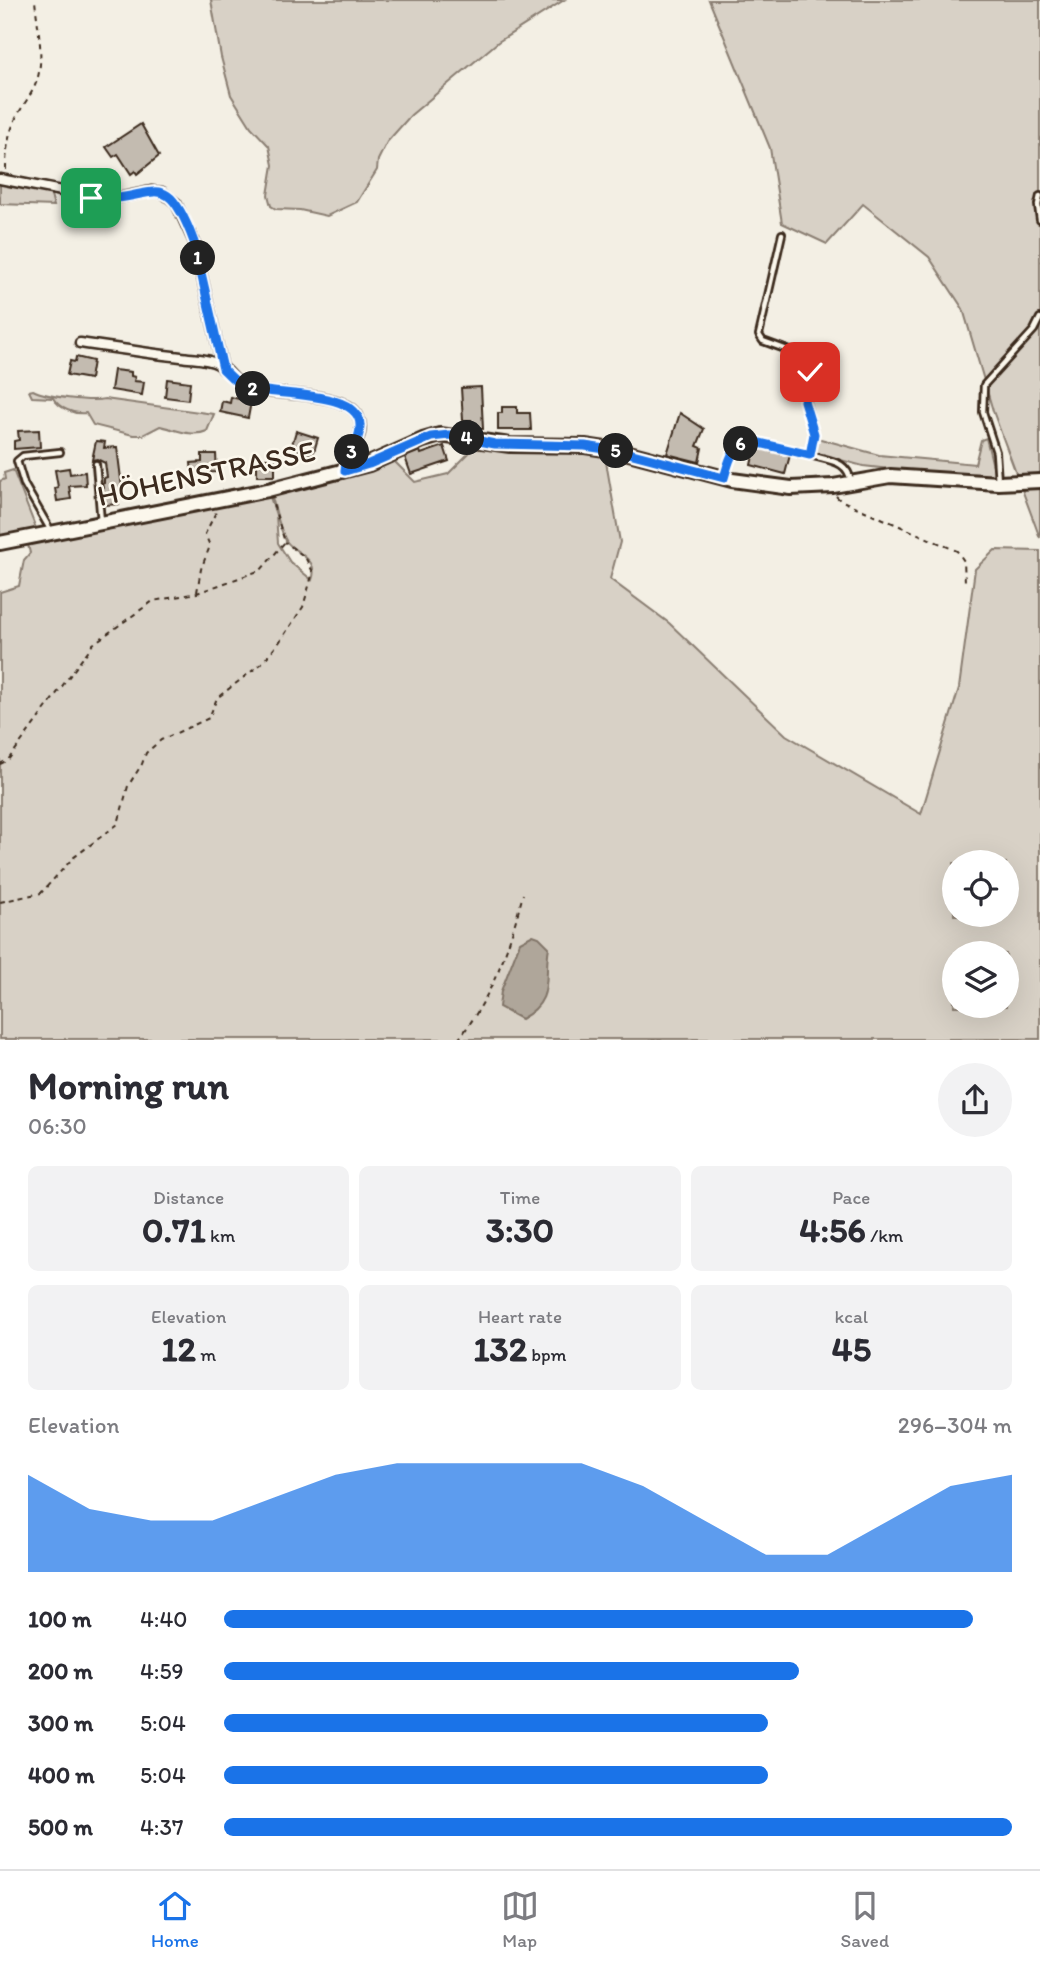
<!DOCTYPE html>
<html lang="en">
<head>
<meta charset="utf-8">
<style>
  :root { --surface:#fff; --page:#f2f2f3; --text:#2b2b33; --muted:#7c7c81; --line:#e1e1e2; --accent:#1a73e8 }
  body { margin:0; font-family:Itim,sans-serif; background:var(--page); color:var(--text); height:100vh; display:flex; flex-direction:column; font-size:26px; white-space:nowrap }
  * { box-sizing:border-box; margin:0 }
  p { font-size:23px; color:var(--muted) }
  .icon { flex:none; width:38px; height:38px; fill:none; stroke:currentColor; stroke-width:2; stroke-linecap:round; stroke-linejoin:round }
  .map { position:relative; height:1040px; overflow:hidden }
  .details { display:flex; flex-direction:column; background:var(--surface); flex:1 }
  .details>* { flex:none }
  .buttons { position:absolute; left:942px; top:850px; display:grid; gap:14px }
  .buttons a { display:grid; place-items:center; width:77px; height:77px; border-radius:50%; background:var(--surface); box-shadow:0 7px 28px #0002; font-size:35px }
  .pin { position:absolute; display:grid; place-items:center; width:60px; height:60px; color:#fff; margin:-30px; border-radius:14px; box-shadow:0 4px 10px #0006 }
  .km { position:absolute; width:35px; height:35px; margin:-18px; border-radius:50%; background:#222; color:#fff; font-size:19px; line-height:35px; text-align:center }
  .round { display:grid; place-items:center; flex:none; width:74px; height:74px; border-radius:37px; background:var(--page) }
  .head { display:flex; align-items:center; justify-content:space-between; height:119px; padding:0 28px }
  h1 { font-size:38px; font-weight:700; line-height:52px }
  .metrics { display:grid; grid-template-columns:repeat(3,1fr); gap:10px; height:119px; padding:7px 28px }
  .metrics div { display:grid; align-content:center; border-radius:10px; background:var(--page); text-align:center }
  .metrics b { font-size:35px; font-weight:700 }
  .metrics small { font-size:19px; font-weight:400 }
  .metrics p { font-size:19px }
  .chart { height:196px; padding:14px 28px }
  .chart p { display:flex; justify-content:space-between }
  .chart svg { width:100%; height:126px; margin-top:7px; fill:var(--accent); opacity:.7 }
  ul { padding:0 28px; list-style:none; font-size:23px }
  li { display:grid; grid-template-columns:112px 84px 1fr; align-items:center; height:52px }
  li i { height:18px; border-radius:9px; background:var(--accent) }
  .tab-bar { display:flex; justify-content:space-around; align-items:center; height:98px; border-top:2px solid var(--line); background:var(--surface); font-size:19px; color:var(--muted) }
  .tab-bar a { display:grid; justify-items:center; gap:4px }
  .tab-bar .on { color:var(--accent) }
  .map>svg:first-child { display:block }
  .green { fill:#d8d1c6; stroke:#8a7e72; stroke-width:2; fill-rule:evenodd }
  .water { fill:#afa69a; stroke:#817468; stroke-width:2 }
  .building { fill:#c3bbb0; stroke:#3b2a1e; stroke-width:2 }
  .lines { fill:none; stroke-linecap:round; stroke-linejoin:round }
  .lane-casing { stroke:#3b2a1e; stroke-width:10 }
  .street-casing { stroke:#3b2a1e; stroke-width:13 }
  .secondary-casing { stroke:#3b2a1e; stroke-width:18 }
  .path { stroke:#3b2a1e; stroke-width:2; stroke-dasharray:5 5; stroke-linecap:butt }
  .lane { stroke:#fbf7ec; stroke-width:4.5 }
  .street { stroke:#fbf7ec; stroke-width:8 }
  .secondary { stroke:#fbf7ec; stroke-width:12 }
  .route-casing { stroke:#fff; stroke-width:14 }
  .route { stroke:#1a73e8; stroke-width:9 }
  .labels { text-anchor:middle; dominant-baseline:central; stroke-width:5; stroke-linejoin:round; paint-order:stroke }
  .street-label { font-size:30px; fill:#3b2a1e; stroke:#fbf7ec }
</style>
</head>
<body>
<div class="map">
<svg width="1040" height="1040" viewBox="0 0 1040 1040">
  <rect width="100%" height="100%" fill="#f3efe4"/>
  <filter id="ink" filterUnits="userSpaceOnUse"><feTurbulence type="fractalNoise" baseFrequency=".0143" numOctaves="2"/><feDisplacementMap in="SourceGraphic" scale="14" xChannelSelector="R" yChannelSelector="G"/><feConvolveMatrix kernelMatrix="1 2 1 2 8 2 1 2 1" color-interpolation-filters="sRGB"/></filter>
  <g filter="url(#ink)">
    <!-- green -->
    <g class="green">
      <polygon points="211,0 564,0 498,42 411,115 387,142 378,160 377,170 357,202 327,216 300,210 276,209 271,206 268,195 273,165 269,146 251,127 231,95 221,57"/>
      <polygon points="709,0 1040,0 1040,538 993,411 963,309 929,257 863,204 827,244 782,223 770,148"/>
      <polygon points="0,182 50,191 54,206 0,204"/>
      <path d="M33 390C46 397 91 402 105 399L214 414 207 431C192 438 175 429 160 426L143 435H133L93 425 86 413C74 415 59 408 53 398L32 397 29 391Z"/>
      <polygon points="817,438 879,455 975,464 981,440 986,438 995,474 992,477 890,472 889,469 863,466 815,453"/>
      <path d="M476 446 585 451 605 456 620 542 610 579 669 623 786 735 921 814 959 688 975 569 995 550 1040 551V1039H0V592L19 586 24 560 30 553 27 541 269 494 276 515 278 543 290 562 312 580C320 559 296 554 287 542 280 533 275 506 271 494L329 481 393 460 415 482 448 474ZM954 863H1006V915H954ZM954 954H1006V1006H954Z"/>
      <polygon points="13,470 37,531 0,540 0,481 5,479 4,473"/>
    </g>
    <!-- water -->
    <path class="water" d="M533 935 539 937 549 947C543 978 556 1000 521 1019L499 1007 501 991 520 942Z"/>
    <!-- building -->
    <g class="building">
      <polygon points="141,124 159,156 137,174 135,171 131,174 118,154 113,157 106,147"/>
      <polygon points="76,357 93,361 90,379 67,375 70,361 75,362"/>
      <polygon points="114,370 131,372 131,376 135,377 134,381 144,382 142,395 111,390"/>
      <polygon points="167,379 190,382 188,400 165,397"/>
      <polygon points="481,387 483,429 472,429 471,420 463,420 461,388"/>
      <polygon points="231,397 251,402 248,418 220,412 222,401 230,403"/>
      <polygon points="502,407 517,407 517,413 530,413 531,430 498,430 498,413 502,413"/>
      <polygon points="680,413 704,429 697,446 702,448 699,462 667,454"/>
      <polygon points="39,430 40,447 14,449 14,441 19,440 18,431"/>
      <polygon points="296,431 318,438 313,455 291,448"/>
      <polygon points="96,441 105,442 104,448 117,447 123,495 118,495 119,504 106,505 102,483 104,483 104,478 107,477 105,463 97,459 92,460"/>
      <polygon points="444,446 449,461 411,474 405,457 420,451 421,454"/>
      <polygon points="755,447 790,455 785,474 751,465"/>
      <polygon points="202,454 216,454 217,472 192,473 191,463 202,462"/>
      <rect x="257" y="458" width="18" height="18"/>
      <polygon points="69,468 70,474 85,472 86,485 69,486 71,499 57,501 55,488 58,487 55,470"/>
    </g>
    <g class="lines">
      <!-- lane casing -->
      <g class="lane-casing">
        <g id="lane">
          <polyline points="1040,196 1038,205 1040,220"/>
          <path d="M782 234 759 335 763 341 804 356 810 364 804 395 814 434 810 455C829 461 848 460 851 482"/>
          <polyline points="96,464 101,522"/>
          <path d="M725 475C730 459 732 443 751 441L810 455"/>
          <polyline points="998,482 996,452 983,412 984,385 1034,330 1040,318"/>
          <polyline points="51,531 24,484 17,461 23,456 60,452"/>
        </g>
      </g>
      <!-- street casing -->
      <g class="street-casing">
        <g id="street">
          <polyline points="0,179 103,199 118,198 151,191 162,192 176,203 194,242 223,369"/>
          <path d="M80 343C114 348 147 353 181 357 192 359 208 358 218 364 231 371 234 385 251 389 277 396 345 391 358 416 368 436 346 452 345 471"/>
        </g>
      </g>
      <!-- secondary casing -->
      <g class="secondary-casing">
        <polyline id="secondary" points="0,543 268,490 369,464 423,440 440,435 510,445 585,446 625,452 732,480 791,488 833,486 890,476 998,483 1040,481"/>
      </g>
      <!-- path -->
      <g class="path">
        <path d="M6 170C6 151 8 134 17 116 24 103 34 92 38 77 44 52 37 25 35 0"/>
        <polyline points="836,496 840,500 957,551 964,561 965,582"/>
        <polyline points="197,592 201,569 210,546 205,534 216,512"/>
        <polyline points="0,764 8,760 93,644 153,601 197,593 261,570 285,542 272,501"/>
        <polyline points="0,902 41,893 73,858 118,824 128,786 142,764 146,753 161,740 209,718 217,698 261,664 278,644 303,607 313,572 305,557 285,542"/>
        <path d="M458 1040C493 995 509 948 523 894"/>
      </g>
      <!-- lane -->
      <use href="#lane" class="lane"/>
      <!-- street -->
      <use href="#street" class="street"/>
      <!-- secondary -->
      <use href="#secondary" class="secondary"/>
    </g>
  </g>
  <g class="lines" filter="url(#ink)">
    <!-- route casing -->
    <g class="route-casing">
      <path id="route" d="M91 198C153 205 164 160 194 242L223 369C231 377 238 385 249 388 274 396 360 390 360 425 361 443 345 455 345 471L369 464 431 437 449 435 495 444 585 446 625 452 724 478C729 462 732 443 751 441L810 455 814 434 804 401 810 372"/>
    </g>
    <!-- route -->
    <use href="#route" class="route"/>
  </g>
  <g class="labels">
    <!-- street labels -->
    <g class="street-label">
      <text transform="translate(206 473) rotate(-12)">HÖHENSTRASSE</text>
    </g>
  </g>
</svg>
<div class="buttons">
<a><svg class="icon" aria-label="locate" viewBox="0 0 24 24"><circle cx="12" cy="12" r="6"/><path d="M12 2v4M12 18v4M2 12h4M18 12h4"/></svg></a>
<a><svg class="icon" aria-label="layers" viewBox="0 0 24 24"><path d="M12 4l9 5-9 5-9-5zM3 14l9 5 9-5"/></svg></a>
</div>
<div class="pin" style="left:91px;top:198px;background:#1e9e55"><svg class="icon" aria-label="arrive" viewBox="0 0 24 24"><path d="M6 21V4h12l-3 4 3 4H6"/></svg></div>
<div class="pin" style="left:810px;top:372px;background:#d93025"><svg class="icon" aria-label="check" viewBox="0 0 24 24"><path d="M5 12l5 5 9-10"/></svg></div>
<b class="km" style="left:198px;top:258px">1</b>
<b class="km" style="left:253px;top:389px">2</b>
<b class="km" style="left:352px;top:452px">3</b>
<b class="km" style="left:467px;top:438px">4</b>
<b class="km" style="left:616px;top:451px">5</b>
<b class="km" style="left:741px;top:444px">6</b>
</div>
<section class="details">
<div class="head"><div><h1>Morning run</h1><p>06:30</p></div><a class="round"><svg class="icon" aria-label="share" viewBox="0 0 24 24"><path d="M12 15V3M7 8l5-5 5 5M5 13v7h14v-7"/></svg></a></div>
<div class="metrics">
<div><p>Distance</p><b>0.71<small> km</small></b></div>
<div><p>Time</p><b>3:30</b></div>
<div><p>Pace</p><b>4:56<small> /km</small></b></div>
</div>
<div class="metrics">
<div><p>Elevation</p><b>12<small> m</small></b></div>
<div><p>Heart rate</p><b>132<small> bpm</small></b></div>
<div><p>kcal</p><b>45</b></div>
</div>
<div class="chart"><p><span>Elevation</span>296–304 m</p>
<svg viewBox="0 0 160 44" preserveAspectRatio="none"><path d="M0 44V10L10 22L20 26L30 26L40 18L50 10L60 6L70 6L80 6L90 6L100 14L110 26L120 38L130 38L140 26L150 14L160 10V44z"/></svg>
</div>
<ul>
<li><b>100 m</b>4:40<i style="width:95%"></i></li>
<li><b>200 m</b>4:59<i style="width:73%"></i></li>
<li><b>300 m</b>5:04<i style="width:69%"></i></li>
<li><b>400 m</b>5:04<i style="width:69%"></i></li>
<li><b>500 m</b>4:37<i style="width:100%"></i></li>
</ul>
</section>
<nav class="tab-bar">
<a class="on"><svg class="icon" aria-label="home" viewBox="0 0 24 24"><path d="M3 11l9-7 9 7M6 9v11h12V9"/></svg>Home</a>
<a><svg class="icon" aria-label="map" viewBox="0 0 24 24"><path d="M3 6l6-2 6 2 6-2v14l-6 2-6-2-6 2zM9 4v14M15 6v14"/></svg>Map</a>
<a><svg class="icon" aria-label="saved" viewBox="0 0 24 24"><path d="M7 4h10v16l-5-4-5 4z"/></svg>Saved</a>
</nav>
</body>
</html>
